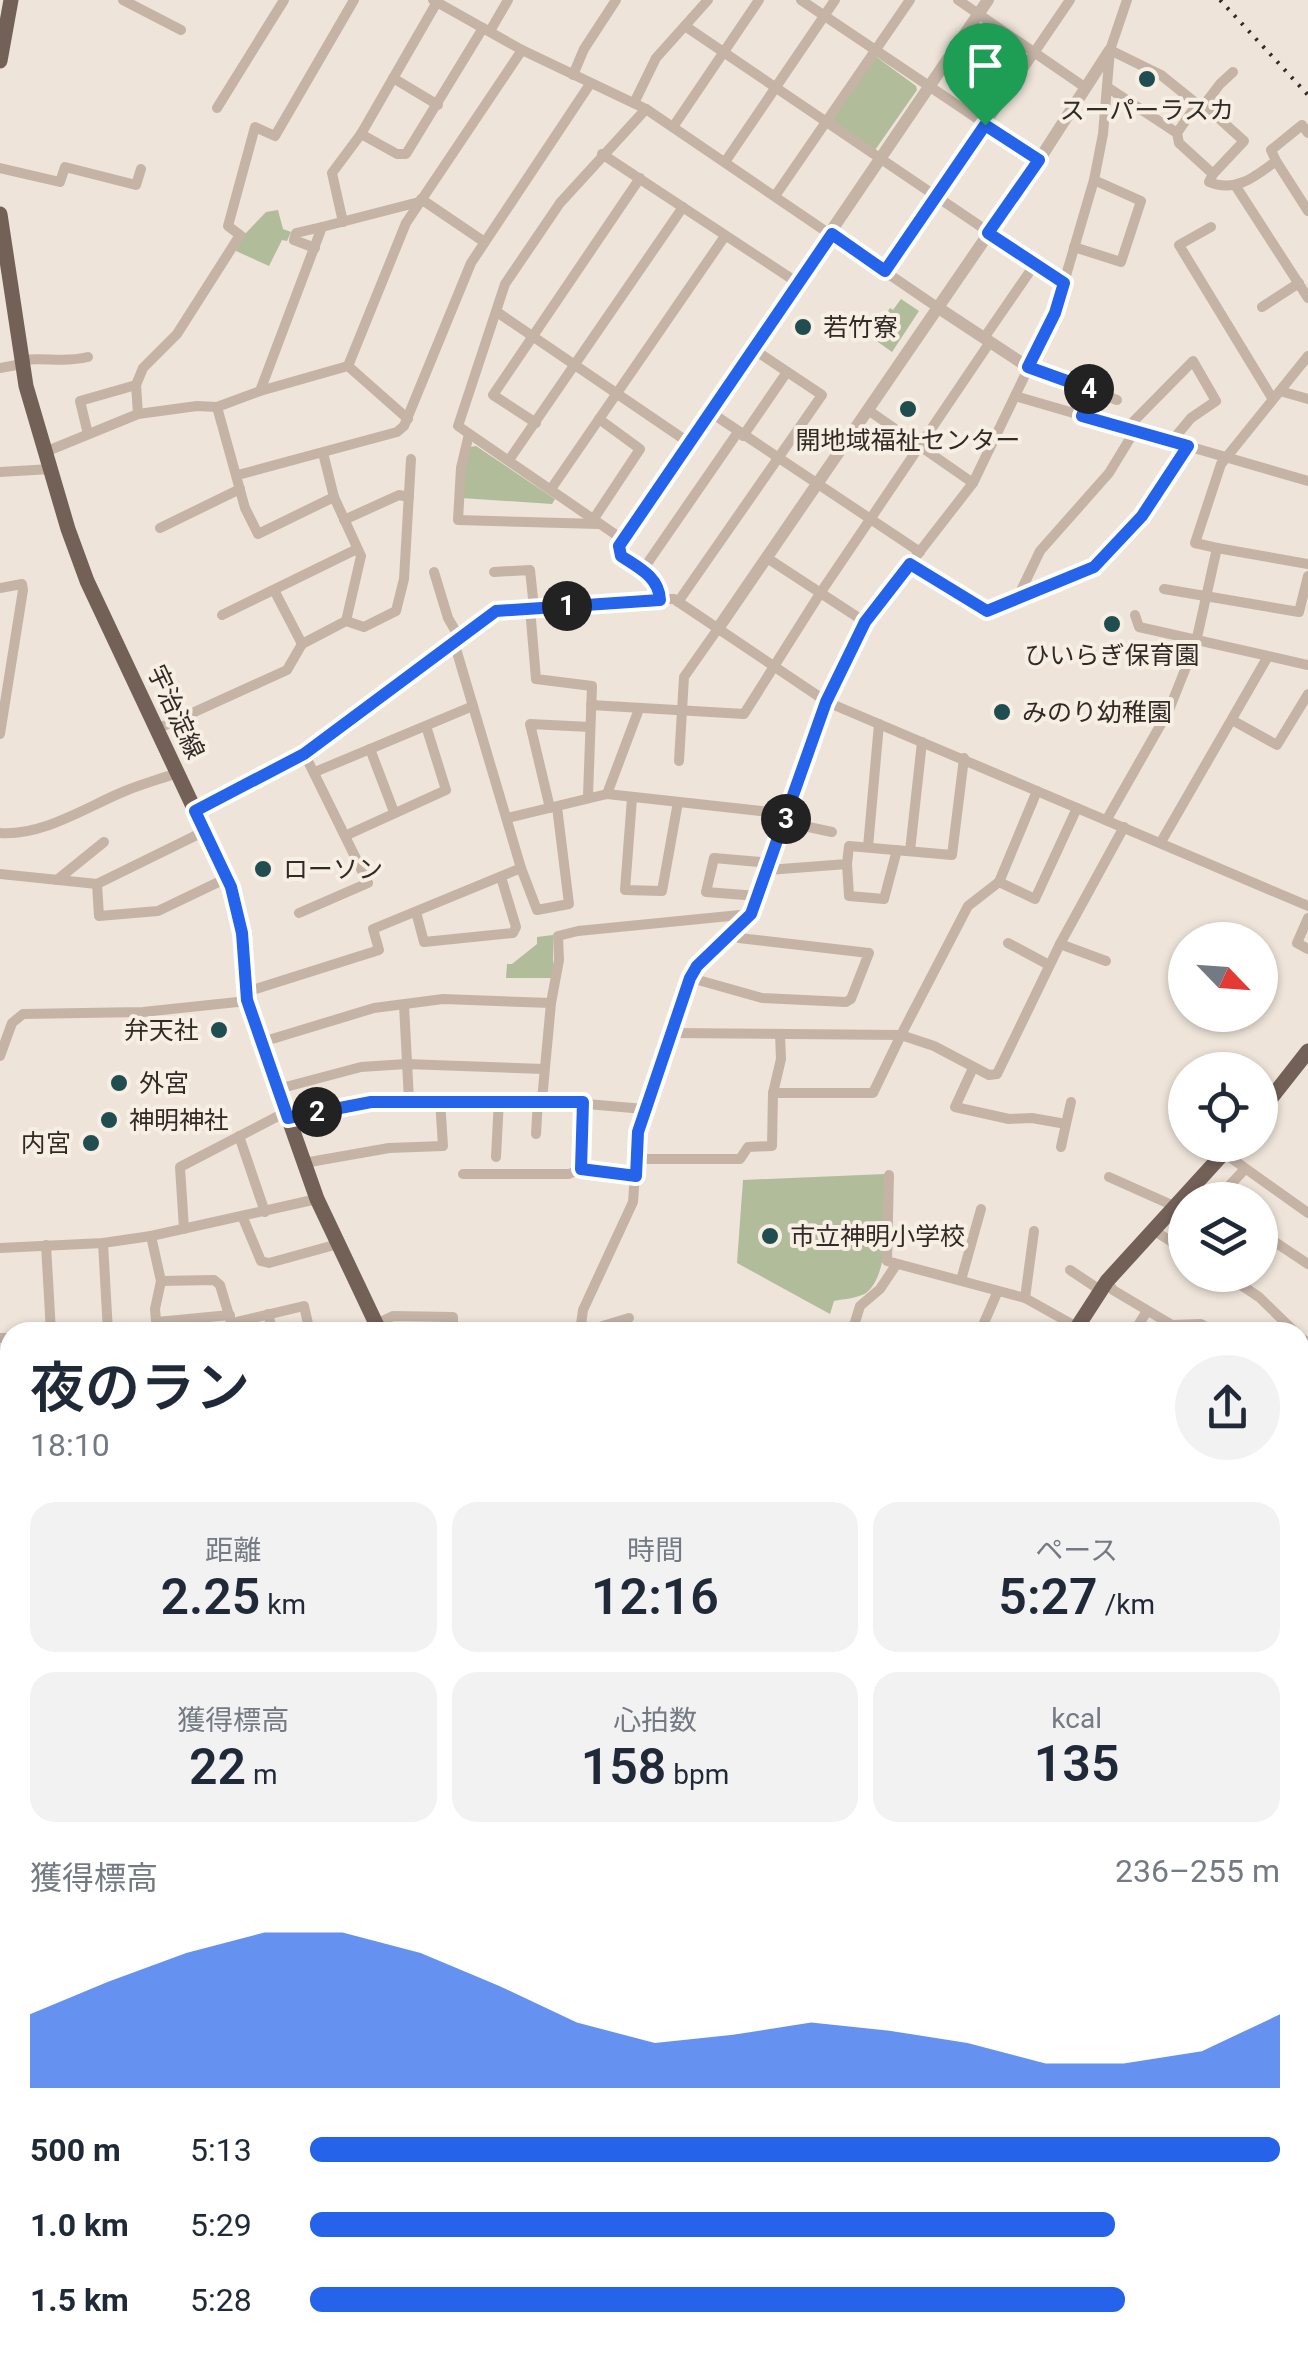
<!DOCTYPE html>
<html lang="ja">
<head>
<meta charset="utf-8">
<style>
  :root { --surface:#fff; --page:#f2f2f3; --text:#1f2937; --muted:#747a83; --accent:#2563eb }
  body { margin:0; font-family:Roboto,"Noto Sans JP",sans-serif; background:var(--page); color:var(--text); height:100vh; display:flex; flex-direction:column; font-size:38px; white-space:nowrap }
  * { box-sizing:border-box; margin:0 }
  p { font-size:32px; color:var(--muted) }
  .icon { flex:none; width:55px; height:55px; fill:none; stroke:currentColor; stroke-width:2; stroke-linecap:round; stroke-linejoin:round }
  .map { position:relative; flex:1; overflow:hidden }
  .sheet { position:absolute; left:0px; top:1322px; width:1310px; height:1038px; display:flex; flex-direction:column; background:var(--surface); border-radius:30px 30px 0 0; box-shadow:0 2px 8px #0004 }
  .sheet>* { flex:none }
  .needle { width:65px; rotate:115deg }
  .tools { position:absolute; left:1168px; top:922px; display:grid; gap:20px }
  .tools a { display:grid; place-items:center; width:110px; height:110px; border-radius:50%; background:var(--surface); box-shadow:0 2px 8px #0004; font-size:50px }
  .pin { position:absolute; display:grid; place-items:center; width:85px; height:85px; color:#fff; margin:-102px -42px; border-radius:50% 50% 50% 0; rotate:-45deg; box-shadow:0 0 10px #0007 }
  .pin .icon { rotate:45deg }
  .km { position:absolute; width:50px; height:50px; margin:-25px; border-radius:50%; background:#222; color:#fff; font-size:28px; line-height:50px; text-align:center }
  .round { display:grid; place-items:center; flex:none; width:105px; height:105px; border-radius:52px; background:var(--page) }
  .summary { display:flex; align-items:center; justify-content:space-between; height:170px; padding:0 30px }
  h1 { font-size:55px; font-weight:600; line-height:75px }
  .figures { display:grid; grid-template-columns:repeat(3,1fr); gap:15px; height:170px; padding:10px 30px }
  .figures div { display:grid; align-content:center; border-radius:25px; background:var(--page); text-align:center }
  .figures b { font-size:50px; font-weight:600 }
  .figures small { font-size:28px; font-weight:400 }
  .figures p { font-size:28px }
  .chart { height:280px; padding:20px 30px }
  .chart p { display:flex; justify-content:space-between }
  .chart svg { width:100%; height:180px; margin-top:10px; fill:var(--accent); opacity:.7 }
  ul { padding:0 30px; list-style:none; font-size:32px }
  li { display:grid; grid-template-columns:160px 120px 1fr; align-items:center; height:75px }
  li i { height:25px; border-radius:12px; background:var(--accent) }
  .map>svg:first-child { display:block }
  .green { fill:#b1bc9a }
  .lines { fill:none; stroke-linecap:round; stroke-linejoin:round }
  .stream { stroke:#7aa8a9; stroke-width:4 }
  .minor { stroke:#c5b4a6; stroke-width:10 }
  .tertiary { stroke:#c5b4a6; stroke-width:12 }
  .primary { stroke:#736158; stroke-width:15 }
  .rail { stroke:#322a26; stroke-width:4; stroke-dasharray:2.5 8; stroke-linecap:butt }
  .route-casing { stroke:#fff; stroke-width:20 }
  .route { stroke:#2563eb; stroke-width:12 }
  .poi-dot { fill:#204d50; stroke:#f7eee4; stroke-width:4 }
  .labels { text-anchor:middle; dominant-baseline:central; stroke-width:8; stroke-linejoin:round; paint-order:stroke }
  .poi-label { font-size:25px; fill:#322a26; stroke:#f7eee4; text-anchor:start }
  .street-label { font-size:25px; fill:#322a26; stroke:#f7eee4 }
</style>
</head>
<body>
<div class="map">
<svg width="1308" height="2358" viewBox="0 0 1308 2358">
  <rect width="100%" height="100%" fill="#eee4d9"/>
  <!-- green -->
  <g class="green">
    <polygon points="875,56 916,86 917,90 875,150 831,123"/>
    <polygon points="278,210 283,229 291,232 287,241 282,240 269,266 236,251 242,232 246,233 266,212"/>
    <polygon points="901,299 919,311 892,352 871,337 890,308 893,310"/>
    <polygon points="476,446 555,499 552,504 461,498 463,469 470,447"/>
    <polygon points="553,935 553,978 506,978 507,964 512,964 537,944 537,937"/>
    <path d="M885 1174C885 1204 892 1273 866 1293 858 1298 844 1299 834 1301L830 1314 737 1263 743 1180Z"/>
    <polygon points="1091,2350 1255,2350 1270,2358 1082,2358"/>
  </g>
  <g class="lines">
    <!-- stream -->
    <g class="stream">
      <polyline points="1300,2102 1308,2102"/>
      <polyline points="844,2358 853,2350"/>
    </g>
    <!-- minor -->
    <g class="minor">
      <polyline points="123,0 181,30"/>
      <polyline points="433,0 522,50 646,109 937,307"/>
      <polyline points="801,0 1039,160"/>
      <polyline points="958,0 1086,88"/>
      <polyline points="685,26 1064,283"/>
      <polyline points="490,31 508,0"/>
      <path d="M1110 50 1161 75 1197 104 1204 105 1244 141 1213 174 1209 182C1235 193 1255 177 1276 161L1308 211"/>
      <polyline points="573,75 584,49 616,0"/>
      <polyline points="393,78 438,105"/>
      <polyline points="1107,87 1177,133 1179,143 1213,174"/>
      <polyline points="634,103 656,58 708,0"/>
      <polyline points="1204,105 1220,84 1233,72"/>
      <polyline points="217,108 284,0"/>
      <polyline points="673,127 759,0"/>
      <polyline points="1177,133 1197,104"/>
      <polyline points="361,134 397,154 406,154 483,28"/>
      <polyline points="602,154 798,283"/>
      <polyline points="1276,161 1271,150 1302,125 1308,133"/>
      <polyline points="725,162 835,0"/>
      <polyline points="0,168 60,182 65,167 136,185 141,169"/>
      <polyline points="1235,185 1308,298"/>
      <polyline points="775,196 910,0"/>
      <polyline points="421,199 483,241"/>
      <polyline points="343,222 332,173 361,134 437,2"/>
      <polyline points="1211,227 1179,245 1272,398"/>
      <polyline points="1074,247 1121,262 1141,201 1094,180"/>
      <polyline points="315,248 294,240 296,233 322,227"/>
      <polyline points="885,271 1070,0"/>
      <polyline points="1262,307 1299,283"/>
      <polyline points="497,312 688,442"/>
      <polyline points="984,338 1035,264"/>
      <path d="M21 360C47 357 64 363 88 357"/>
      <polyline points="348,366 406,223 522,50"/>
      <polyline points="1028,367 1117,400"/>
      <polyline points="0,368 22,364"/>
      <polyline points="260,391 322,227 419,202"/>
      <polyline points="1280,391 1308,399"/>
      <polyline points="1015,396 1308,481"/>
      <polyline points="217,407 245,508 258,534 334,497"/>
      <polyline points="868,410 973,483"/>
      <polyline points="710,412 920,552"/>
      <polyline points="138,414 136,385 143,368 177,334 240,235 228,226 255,127 275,136 354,0"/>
      <polyline points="536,423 493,395 640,178"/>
      <polyline points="1126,429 1193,361 1216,401 1191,418 1171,442"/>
      <polyline points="88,434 80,401 136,385"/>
      <polyline points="469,434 461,468 458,520 599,524"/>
      <polyline points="743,436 787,372"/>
      <polyline points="45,452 138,414 197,406 217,407 260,391 348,366 408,419"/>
      <polyline points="323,453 334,497 361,556 346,621"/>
      <polyline points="509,460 683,207"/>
      <polyline points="0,472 51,469"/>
      <polyline points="238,475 397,432 404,426 471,263 590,84"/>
      <polyline points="551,489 725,236"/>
      <polyline points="344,520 399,495 409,497"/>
      <polyline points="593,520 640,449 599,419"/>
      <polyline points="160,528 240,489"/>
      <polyline points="622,539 458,426 505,284 560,203 646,109"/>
      <polyline points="1217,548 1308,564"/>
      <path d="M621 556C638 568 659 577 660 599H674L827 702 1308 906"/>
      <polyline points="767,558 865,622"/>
      <polyline points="911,564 987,611 1094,567 1141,516 1188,446"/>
      <polyline points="642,571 738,432"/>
      <polyline points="434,572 448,618 459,637"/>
      <polyline points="494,572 530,570 534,608"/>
      <polyline points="0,588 22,584 23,590 0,734"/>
      <polyline points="1164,589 1299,612 1308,576"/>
      <polyline points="274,590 302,644"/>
      <polyline points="1017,599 1040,551 1109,473 1134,432"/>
      <polyline points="678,602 822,395 753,349"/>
      <polyline points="530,608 536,679 592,686 588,796"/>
      <polyline points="222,615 357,549"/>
      <polyline points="1135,615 1139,627 1308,665"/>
      <polyline points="454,642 521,868 537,910 569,904 557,807"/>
      <polyline points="591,705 744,714 821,592 990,342"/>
      <polyline points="1232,720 1277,745 1308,694"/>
      <polyline points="157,729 287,670 302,644 346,621 364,627 396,611 404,579 411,459"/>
      <polyline points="370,749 394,812"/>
      <polyline points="679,761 684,677 717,630"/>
      <polyline points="315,772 473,706"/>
      <polyline points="607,794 639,709"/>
      <polyline points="632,798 625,890 662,891 678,802"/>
      <polyline points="550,808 530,724 590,727"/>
      <polyline points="195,811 304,753 496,611 660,599"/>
      <polyline points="508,818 607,794 788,814"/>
      <polyline points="1107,819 1169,710 1196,642 1217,548 1195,543 1221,464 1308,356"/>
      <polyline points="785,822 832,832"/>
      <path d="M0 833C43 836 86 807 125 791 142 784 160 779 177 773"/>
      <polyline points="347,835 446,790 426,726"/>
      <polyline points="1161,842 1267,658"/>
      <polyline points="868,847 879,724"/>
      <polyline points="910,851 922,742"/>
      <polyline points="847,864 849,896 884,899 897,850"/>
      <polyline points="768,870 847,864 849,846 952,855 964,758"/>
      <polyline points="0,874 97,884 205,831"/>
      <polyline points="57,880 104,842"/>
      <polyline points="999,882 1037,791"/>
      <polyline points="97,884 99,916 158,911 227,878"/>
      <polyline points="758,896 706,892 714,858 771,863"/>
      <polyline points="416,912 424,942 513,933 516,927 501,877"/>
      <polyline points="299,913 368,883 304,753"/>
      <polyline points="1308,918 1297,943 1308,949"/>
      <polyline points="1008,943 1049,965"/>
      <polyline points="1060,944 1106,961"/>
      <polyline points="691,978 762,998 846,1002 851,999 869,953 739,938 732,932"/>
      <polyline points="246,992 379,950 373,929 521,868"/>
      <polyline points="404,1005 409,1100"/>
      <polyline points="670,1033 901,1035 968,906 999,882 1035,899 1077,808"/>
      <polyline points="780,1034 781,1059 773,1093 873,1093 901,1035 934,1046 989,1075 997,1074 1060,944 1124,827"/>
      <polyline points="262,1042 374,1008 443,999 551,1003"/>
      <polyline points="0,1056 12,1023 23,1014 143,1012 247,1001"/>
      <polyline points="973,1068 955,1107 1009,1119 1032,1118 1066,1124 1061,1147"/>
      <polyline points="278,1089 361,1067 406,1064 544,1069"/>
      <polyline points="542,1100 551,1003 559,960 558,936 578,931 750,914"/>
      <polyline points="288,1118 371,1102 409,1100 542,1100 644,1109"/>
      <polyline points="1066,1124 1071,1102"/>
      <polyline points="536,1134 538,1100"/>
      <polyline points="239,1136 265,1212"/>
      <polyline points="1224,1153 1308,1213"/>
      <polyline points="496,1157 499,1100"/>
      <polyline points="638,1159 740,1159 748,1147 772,1146 773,1093"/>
      <polyline points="304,1163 389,1148 443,1146 440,1100"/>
      <polyline points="581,1169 583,1102"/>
      <polyline points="463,1174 569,1174 581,1169 636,1176"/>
      <polyline points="889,1175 887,1261 1025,1298 1077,1327"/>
      <polyline points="1109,1177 1174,1206"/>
      <polyline points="1216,1200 1244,1170"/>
      <polyline points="243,1218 261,1261 269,1263 338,1244"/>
      <polyline points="184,1229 180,1167 286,1112"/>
      <polyline points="1153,1230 1185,1250"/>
      <polyline points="1260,1232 1308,1264"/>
      <polyline points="151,1236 161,1281 155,1309 157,1332"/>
      <polyline points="103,1243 108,1332"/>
      <polyline points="46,1245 51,1332"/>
      <polyline points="0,1248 103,1243 151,1236 317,1199"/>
      <polyline points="1070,1270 1100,1290"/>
      <polyline points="1226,1275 1259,1297 1295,1332"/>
      <polyline points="961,1280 981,1209"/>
      <polyline points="161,1281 214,1280 220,1285 234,1332"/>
      <polyline points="1107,1281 1113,1290 1172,1325 1201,1324 1215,1332"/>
      <polyline points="1025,1298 1034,1231"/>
      <polyline points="268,1314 273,1332"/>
      <polyline points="157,1322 230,1315"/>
      <polyline points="232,1323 304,1306 310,1332"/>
      <polyline points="97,1332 157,1329"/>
      <polyline points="359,1332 393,1316 453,1317 453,1332"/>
      <polyline points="580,1332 583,1310 633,1202 638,1131 691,978 697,966 751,914 827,702 865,622 973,483 1055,313 1094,180 1103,134 1110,50 1127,0"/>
      <polyline points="583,1332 629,1318"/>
      <polyline points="852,1332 860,1306 880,1289 896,1265"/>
      <polyline points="980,1332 997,1293"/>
      <polyline points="1134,1332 1147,1311"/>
      <polyline points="0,1338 10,1338"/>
      <polyline points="1300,1350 1304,1340"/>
      <polyline points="0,1372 10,1534"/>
      <polyline points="1300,1502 1308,1481"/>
      <polyline points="1300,1565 1308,1569"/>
      <polyline points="1300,1629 1308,1633"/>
      <polyline points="0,1641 10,1642"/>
      <polyline points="1300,1657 1308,1642"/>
      <polyline points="1300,1742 1308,1747"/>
      <polyline points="0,1768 10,1846"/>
      <polyline points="1300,1803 1308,1777"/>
      <polyline points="0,1900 10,1898"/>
      <polyline points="1300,1928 1308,1928"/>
      <polyline points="0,1958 10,1957"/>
      <polyline points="1300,1985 1308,1985"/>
      <polyline points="0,2014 10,2019"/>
      <polyline points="1300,2093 1306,2026"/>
      <polyline points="0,2130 10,2109"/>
      <polyline points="1300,2134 1308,2134"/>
      <polyline points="1300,2180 1308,2198"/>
      <polyline points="1300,2224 1308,2223"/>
      <polyline points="1300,2251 1308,2250"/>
      <polyline points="0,2261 10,2241"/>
      <polyline points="0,2276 10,2281"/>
      <polyline points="492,2350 496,2358"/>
      <polyline points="941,2350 948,2358"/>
      <polyline points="1050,2350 1055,2358"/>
      <polyline points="17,2358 21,2350"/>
      <polyline points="380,2358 380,2350"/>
      <polyline points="422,2358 443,2350"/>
      <polyline points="538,2358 557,2350"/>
      <polyline points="885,2358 894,2350"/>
      <polyline points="984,2358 1001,2350"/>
      <polyline points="1073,2358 1082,2350"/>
    </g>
    <!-- tertiary -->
    <g class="tertiary">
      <polyline points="937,307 1028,367"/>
      <polyline points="621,556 618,549 622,539 988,0"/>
      <polyline points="717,630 1039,160 1110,50"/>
      <polyline points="0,1509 10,1508"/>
      <polyline points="1300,2026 1308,2026"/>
      <polyline points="0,2055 10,2060"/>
      <polyline points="81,2358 84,2350"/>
      <polyline points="777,2358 786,2350"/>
    </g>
    <!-- primary -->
    <g class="primary">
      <polyline points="0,61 11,0"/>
      <polyline points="0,214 26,386 68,529 87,581 231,887 242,933 247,1001 317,1199 380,1332"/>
      <polyline points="1260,1112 1308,1051"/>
      <polyline points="1074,1332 1107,1281 1231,1145"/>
      <polyline points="725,2350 729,2358"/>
    </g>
    <!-- rail -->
    <polyline class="rail" points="1220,0 1308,95"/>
  </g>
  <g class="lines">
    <!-- route casing -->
    <g class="route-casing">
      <path id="route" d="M985 125 1039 160 988 233 1064 283 1055 313 1028 367 1092 390 1082 416 1188 446 1142 516 1094 567 987 611 910 564 865 622 826 702 751 914 697 966 690 978 638 1132 636 1176 581 1169 583 1102H371L288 1118 247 1000 242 933 231 887 195 811 304 754 496 611 660 600C659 577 639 568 621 556L619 546 832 234 885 271Z"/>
    </g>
    <!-- route -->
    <use href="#route" class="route"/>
  </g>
  <!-- markers -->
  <g class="poi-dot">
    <circle cx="1147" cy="79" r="10"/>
    <circle cx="803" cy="327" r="10"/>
    <circle cx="908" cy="409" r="10"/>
    <circle cx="1112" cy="624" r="10"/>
    <circle cx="1002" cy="712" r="10"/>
    <circle cx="263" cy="869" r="10"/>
    <circle cx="219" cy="1030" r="10"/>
    <circle cx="119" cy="1083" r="10"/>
    <circle cx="109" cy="1120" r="10"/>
    <circle cx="91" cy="1143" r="10"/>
    <circle cx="770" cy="1236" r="10"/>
  </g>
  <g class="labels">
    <!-- poi labels -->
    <g class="poi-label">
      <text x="1147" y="110" text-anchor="middle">スーパーラスカ</text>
      <text x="823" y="327">若竹寮</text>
      <text x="908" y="440" text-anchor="middle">開地域福祉センター</text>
      <text x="1112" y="655" text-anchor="middle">ひいらぎ保育園</text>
      <text x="1022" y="712">みのり幼稚園</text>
      <text x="283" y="869">ローソン</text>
      <text x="199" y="1030" text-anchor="end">弁天社</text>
      <text x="139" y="1083">外宮</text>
      <text x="129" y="1120">神明神社</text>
      <text x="71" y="1143" text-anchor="end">内宮</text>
      <text x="790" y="1236">市立神明小学校</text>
    </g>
    <!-- street labels -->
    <g class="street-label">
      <text transform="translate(176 712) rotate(65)">宇治淀線</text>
    </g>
  </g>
</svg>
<div class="tools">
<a><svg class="needle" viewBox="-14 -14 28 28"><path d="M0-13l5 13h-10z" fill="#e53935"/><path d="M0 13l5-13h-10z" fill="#747a83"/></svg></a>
<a><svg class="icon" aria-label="locate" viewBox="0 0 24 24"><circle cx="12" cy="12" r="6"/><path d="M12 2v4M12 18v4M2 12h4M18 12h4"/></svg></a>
<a><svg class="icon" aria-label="layers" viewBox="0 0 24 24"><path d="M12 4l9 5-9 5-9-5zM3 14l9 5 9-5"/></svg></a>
</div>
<div class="pin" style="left:985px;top:125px;background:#1e9e55"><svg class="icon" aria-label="arrive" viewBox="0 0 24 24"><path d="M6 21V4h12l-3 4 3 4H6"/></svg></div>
<b class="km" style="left:567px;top:606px">1</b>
<b class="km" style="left:317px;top:1112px">2</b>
<b class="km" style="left:786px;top:819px">3</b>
<b class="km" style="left:1089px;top:389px">4</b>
<section class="sheet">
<div class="summary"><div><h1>夜のラン</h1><p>18:10</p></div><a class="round"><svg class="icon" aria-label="share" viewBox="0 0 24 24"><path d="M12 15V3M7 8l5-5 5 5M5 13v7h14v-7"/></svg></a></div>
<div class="figures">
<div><p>距離</p><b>2.25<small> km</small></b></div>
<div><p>時間</p><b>12:16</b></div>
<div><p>ペース</p><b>5:27<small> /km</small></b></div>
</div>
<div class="figures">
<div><p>獲得標高</p><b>22<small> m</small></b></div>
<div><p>心拍数</p><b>158<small> bpm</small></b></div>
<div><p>kcal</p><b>135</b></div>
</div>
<div class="chart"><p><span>獲得標高</span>236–255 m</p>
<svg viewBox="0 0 160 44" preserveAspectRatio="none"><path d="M0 44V26L10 18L20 11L30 6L40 6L50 11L60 19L70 28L80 33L90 31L100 28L110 30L120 33L130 38L140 38L150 35L160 26V44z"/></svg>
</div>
<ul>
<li><b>500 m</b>5:13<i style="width:100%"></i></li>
<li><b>1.0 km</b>5:29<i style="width:83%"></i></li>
<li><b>1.5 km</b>5:28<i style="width:84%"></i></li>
</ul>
</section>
</div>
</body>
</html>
